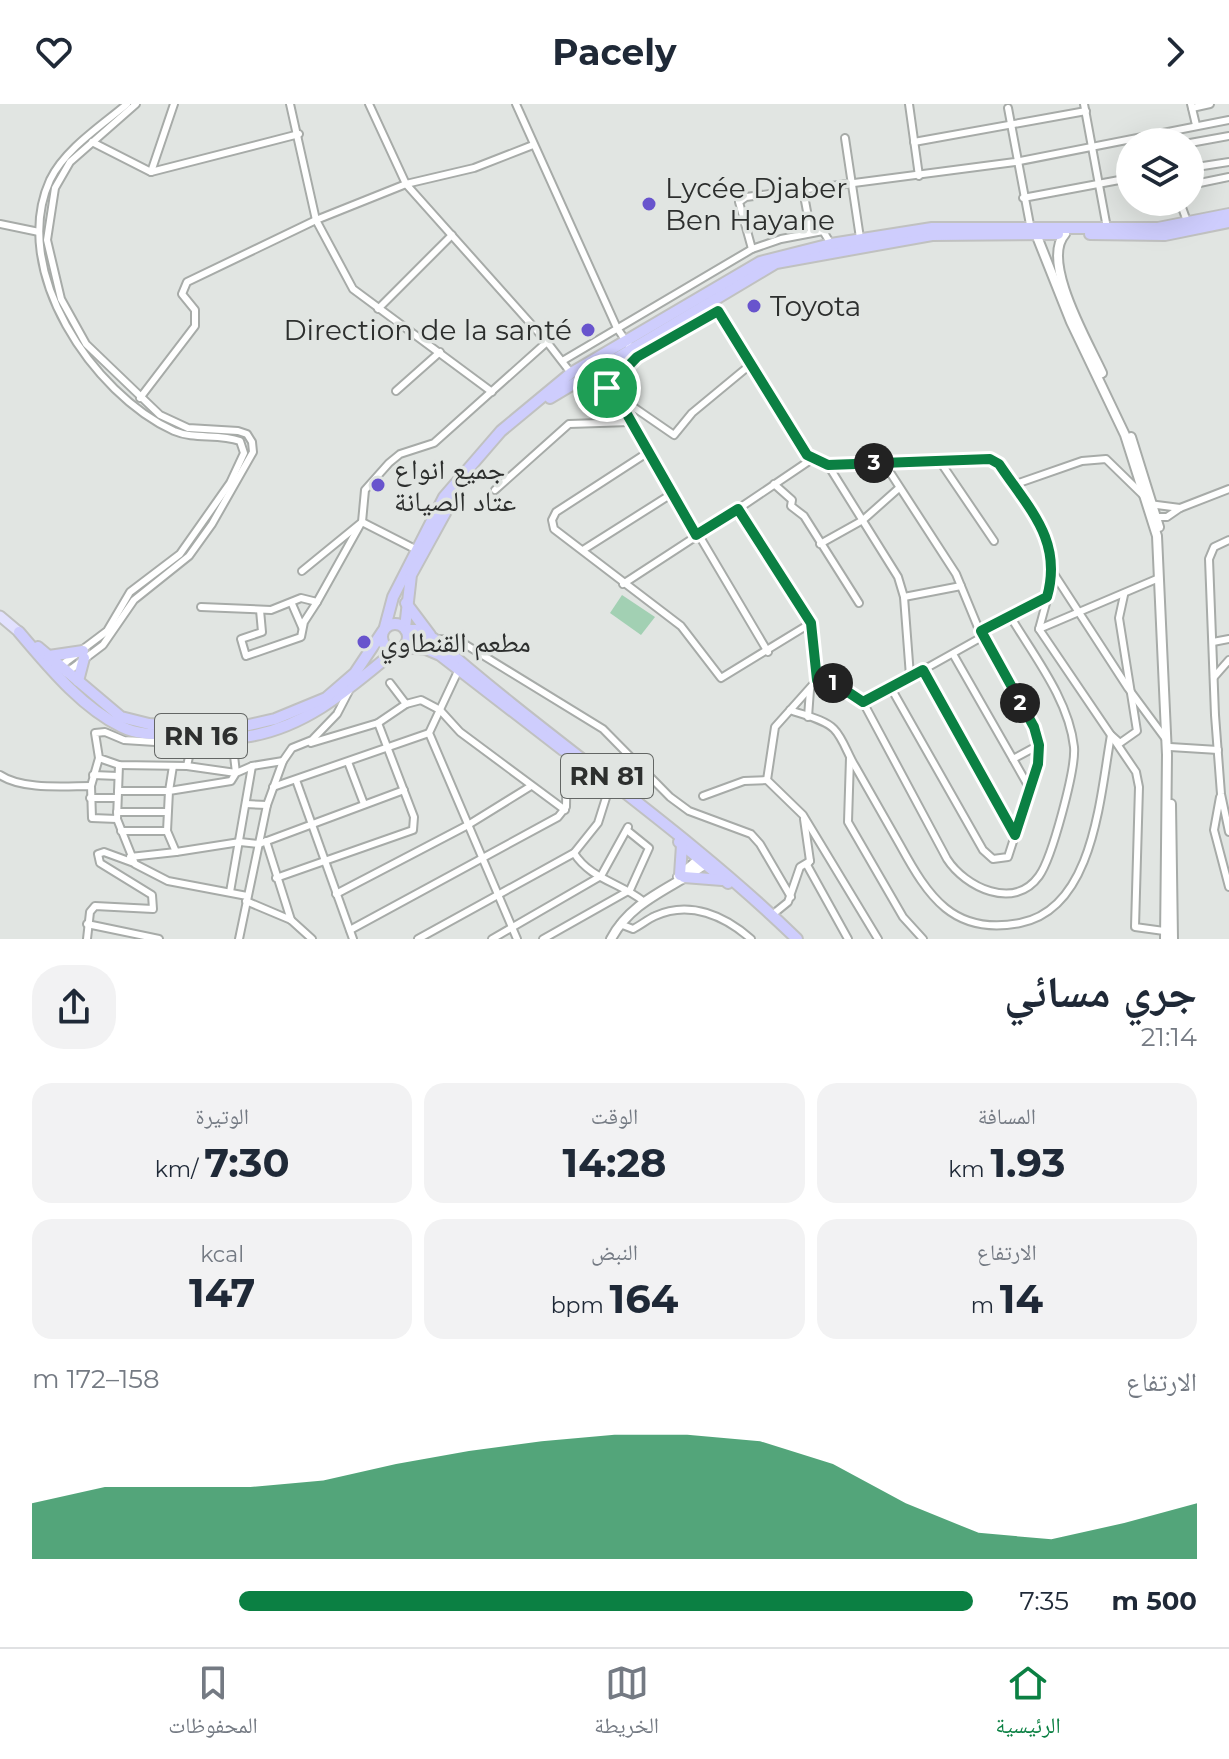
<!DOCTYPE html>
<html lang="ar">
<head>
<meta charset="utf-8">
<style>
  :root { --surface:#fff; --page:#f2f2f3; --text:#1f2937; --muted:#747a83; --line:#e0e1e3; --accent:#0b8043 }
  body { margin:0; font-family:Montserrat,"Noto Naskh Arabic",sans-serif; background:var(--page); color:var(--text); direction:rtl; height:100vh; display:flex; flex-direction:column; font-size:30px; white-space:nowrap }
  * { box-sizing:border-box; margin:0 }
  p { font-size:26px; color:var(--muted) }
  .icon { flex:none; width:44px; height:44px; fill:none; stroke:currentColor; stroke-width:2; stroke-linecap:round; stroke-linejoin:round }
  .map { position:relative; height:835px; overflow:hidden; direction:ltr }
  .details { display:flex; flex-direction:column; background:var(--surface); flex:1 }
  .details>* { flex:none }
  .tools { position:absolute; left:1116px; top:24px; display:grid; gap:16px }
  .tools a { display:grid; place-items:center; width:88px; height:88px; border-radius:50%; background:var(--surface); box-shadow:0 8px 32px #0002; font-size:40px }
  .pin { position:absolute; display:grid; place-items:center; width:68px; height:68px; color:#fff; margin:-34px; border:4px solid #fff; border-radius:50%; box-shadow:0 2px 8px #0007 }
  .km { position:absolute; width:40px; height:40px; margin:-20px; border-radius:50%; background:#222; color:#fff; font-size:22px; line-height:40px; text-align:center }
  .round { display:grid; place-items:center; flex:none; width:84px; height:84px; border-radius:32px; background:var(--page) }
  .head { display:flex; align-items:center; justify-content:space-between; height:136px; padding:0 32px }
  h1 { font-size:44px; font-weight:700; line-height:60px }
  .stats { display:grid; grid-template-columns:repeat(3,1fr); gap:12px; height:136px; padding:8px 32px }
  .stats div { display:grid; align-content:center; border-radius:20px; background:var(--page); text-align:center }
  .stats b { font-size:40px; font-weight:700 }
  .stats small { font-size:22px; font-weight:400 }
  .stats p { font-size:22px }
  .chart { height:224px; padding:16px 32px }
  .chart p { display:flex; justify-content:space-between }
  .chart svg { width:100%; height:144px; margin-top:8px; fill:var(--accent); opacity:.7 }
  ul { padding:0 32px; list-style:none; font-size:26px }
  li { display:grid; grid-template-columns:128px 96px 1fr; align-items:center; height:60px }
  li i { height:20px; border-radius:10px; background:var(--accent) }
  header { display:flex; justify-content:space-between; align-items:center; height:104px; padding:0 32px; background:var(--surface); font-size:36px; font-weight:700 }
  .dock { display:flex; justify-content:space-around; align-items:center; height:112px; border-top:2px solid var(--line); background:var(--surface); font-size:22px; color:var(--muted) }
  .dock a { display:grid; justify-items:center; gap:4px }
  .dock .current { color:var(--accent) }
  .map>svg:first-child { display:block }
  .green { fill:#a2d0b3 }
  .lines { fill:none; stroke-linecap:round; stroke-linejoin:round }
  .street-casing { stroke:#a7aba8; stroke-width:10 }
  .secondary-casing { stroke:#a7aba8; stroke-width:12 }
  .primary-casing { stroke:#c0c1c0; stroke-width:13 }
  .highway-casing { stroke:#c0c1c0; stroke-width:14 }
  .street { stroke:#fff; stroke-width:6 }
  .secondary { stroke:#fff; stroke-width:8 }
  .primary { stroke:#e2e1fe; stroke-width:9 }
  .highway { stroke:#cecdfd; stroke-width:10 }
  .route-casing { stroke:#fff; stroke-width:16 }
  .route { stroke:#0b8043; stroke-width:10 }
  .poi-dot { fill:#6854cd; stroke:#e1e5e2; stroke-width:3 }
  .labels { text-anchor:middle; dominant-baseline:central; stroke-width:7; stroke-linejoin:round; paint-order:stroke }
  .shield { fill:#e1e5e2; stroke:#636664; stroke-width:2 }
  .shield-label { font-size:26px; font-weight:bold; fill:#2d2f2e }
  .poi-label { font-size:28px; fill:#2d2f2e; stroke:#e1e5e2; text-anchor:start }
</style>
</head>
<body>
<header><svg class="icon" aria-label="forward" viewBox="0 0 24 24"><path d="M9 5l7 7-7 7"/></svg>Pacely<svg class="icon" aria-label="heart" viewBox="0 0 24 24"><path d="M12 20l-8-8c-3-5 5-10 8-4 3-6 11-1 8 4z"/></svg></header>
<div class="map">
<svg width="1229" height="835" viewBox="0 0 1229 835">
  <rect width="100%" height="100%" fill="#e1e5e2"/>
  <!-- green -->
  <polygon class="green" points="622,491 655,513 641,531 610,509"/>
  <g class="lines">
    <!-- street casing -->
    <g class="street-casing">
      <g id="street">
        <polyline points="290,0 316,116 353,185 492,288"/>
        <polyline points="369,0 406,80 547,238"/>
        <polyline points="516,0 617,224 637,253 718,207"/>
        <polyline points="909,0 919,72"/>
        <polyline points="1084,0 1107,124"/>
        <polyline points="1191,0 1196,21"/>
        <polyline points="1008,4 1031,126"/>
        <polyline points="1192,4 1210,0"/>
        <polyline points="845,34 860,134"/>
        <polyline points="92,38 151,68 299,30"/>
        <polyline points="914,38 1086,7"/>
        <polyline points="1190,39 1229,32"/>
        <polyline points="1190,64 1229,58"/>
        <polyline points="151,68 174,0"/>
        <polyline points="1190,81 1229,73"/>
        <polyline points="803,86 811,129"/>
        <polyline points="1023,94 1130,74"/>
        <polyline points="1180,98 1188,120"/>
        <polyline points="0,120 39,128"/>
        <polyline points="752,145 739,98 746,93 1015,58 1229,16"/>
        <polyline points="711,196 804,348 828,361 990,355 999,360 1013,381 1082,357 1106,355 1145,393"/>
        <polyline points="378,205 452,131"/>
        <polyline points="564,256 752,145 781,135 823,127 831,140"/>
        <polyline points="577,279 607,284 616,291 768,548"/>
        <polyline points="607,284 637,253"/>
        <polyline points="396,287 440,248"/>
        <polyline points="616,291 674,331 692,309 750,261"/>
        <polyline points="140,294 195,222 195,206 182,190 187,178 316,116 406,80 474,64 533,41"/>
        <polyline points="650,347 556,408 552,416 554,425 681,522 721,574 811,519"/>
        <polyline points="939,356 994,437"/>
        <polyline points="884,359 956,470 982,533"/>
        <polyline points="774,380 792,396 791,402 804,412 859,499"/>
        <polyline points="1013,381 1048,434 1054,470 1128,584 1165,634"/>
        <polyline points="495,386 569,320 630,318"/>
        <polyline points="1149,400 1180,404"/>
        <polyline points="738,405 812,355"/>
        <polyline points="1152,413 1167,413 1180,404 1229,385"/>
        <polyline points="362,418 415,445"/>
        <polyline points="1229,436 1214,443 1209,455 1215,611 1221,690 1229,728"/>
        <polyline points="820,440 863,416 899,384"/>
        <polyline points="583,446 673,389"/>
        <polyline points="302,467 362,418 365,386 389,359 400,350 434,339 547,238 571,269"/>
        <polyline points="1054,470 1039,525 1136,668 1139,683 1135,823 1164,827"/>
        <polyline points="623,480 738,405 811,519 817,576 775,623 767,676 803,711 878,835"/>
        <polyline points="904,493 961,482"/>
        <polyline points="292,500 302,523"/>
        <polyline points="201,503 271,506 301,494 317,498 360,421"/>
        <polyline points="260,506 262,528 241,535 246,552 301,533 304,518 317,498"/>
        <polyline points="1039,525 1159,474"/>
        <polyline points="981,527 1010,512"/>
        <polyline points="434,535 458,536 603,625 670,693 689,707 751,730 760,740 791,793"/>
        <polyline points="1213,538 1229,535"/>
        <polyline points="953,550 1013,655 1039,641"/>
        <path d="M58 564 107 527 130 488 180 450 230 379 244 349 240 337C218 329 195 336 174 327 93 290 9 166 50 76 65 45 101 22 127 0"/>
        <polyline points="459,565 429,629 517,835"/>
        <polyline points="66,569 103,541 134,496 189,452 212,420 253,348 252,338 247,330 238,327 188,324 160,311 86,240 61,195 47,136 55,84 70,58 136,0"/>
        <polyline points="910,572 923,566 1015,731"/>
        <polyline points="1214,573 1229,556"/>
        <polyline points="817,576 836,580 863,598 910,572 904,493 898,473 828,361"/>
        <polyline points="390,579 406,600 421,596 440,606 460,628 565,706"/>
        <polyline points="891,584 983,746 993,755 1008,753 1038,660 1039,641 1034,623 982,533 923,566"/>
        <path d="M863 598 947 755C965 783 1014 807 1039 772 1052 754 1076 665 1074 643 1069 596 1034 552 1010 512L1047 493"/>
        <path d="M790 606C803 611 824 615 834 625 843 634 848 651 855 662 870 688 885 715 900 741 928 792 953 832 1020 819 1094 805 1100 692 1111 631L1120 639 1137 627 1119 514 1124 491"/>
        <polyline points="808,613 810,586"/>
        <polyline points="311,639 378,619 406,600"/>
        <polyline points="1170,643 1218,646"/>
        <polyline points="850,654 848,718 903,813 923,835"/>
        <polyline points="1013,655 1030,685"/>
        <polyline points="283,657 252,662 236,669 187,662 119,661 99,654 95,629 105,628 124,636 233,643 236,669 231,677 169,687 167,727 176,748 240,738 259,740 404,686"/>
        <polyline points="348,658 364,700"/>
        <polyline points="119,661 117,715 135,760 168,777 247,792"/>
        <polyline points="187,662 192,639"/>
        <path d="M0 671C22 686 65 682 91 682L92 714 117 715"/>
        <polyline points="93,671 118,672"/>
        <polyline points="296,676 353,835"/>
        <polyline points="91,682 99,654"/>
        <polyline points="273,683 429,629"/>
        <polyline points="118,687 169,687 173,662"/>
        <polyline points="703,692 744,677 767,676"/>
        <polyline points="1220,693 1214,726 1229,783"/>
        <polyline points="90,694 117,694"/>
        <polyline points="246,700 267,701"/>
        <polyline points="117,708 165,708"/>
        <polyline points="804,715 810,757 807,761 848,835"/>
        <polyline points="121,727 167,727"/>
        <polyline points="266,737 291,816"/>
        <path d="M574 749C590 775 621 779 643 797"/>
        <polyline points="130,753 176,748"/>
        <polyline points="276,774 413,726 414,713 378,619"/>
        <polyline points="230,788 252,662"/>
        <polyline points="336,790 468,721 531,682"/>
        <polyline points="246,797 291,816 312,835"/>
        <polyline points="772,811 788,798 800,763 810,757"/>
        <polyline points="87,820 159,835"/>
        <path d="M620 820 633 825C641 821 648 815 655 812 690 796 725 812 751 835"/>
        <polyline points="350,826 558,713 566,703 567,648"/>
        <polyline points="87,835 90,808 95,802 153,805 152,791 100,759 98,750 104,748 134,759"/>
        <polyline points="239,835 267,701 283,657 292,644 312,636 337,610 351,583"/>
        <polyline points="418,835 574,749 598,719 610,681"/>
        <polyline points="492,835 601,772 628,723"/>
        <polyline points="543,835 630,786 649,744 628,727"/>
      </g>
    </g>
    <!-- secondary casing -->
    <g class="secondary-casing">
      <g id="secondary">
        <polyline points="1036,130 1071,218 1125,331 1157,432 1167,651 1165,835"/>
        <path d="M1065 130C1040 157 1089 240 1102 269"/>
        <polyline points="1131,333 1159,423"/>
        <polyline points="1171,700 1173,835"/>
        <polyline points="678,773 701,753"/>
        <path d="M611 835C632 795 674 784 708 758"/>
      </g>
    </g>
    <!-- primary casing -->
    <g class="primary-casing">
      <polyline id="primary" points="0,512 19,528"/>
    </g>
    <!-- highway casing -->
    <g class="highway-casing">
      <g id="highway">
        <polyline points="1090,130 1165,131 1229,118"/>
        <polyline points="550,294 776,159 932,131 1058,130"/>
        <polyline points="406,499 430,531"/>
        <circle cx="395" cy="533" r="13"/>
        <polyline points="385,523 393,493 444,393 501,327 571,269 760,158 831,140 932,124 1158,124 1229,110"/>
        <polyline points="405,524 411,471 461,380"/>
        <path d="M406 526H416L434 535C552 639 683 724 797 835"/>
        <path d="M19 528C48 562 81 603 122 623 140 632 163 630 182 631 204 632 228 635 250 632 309 622 352 582 396 546"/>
        <polyline points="38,543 121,613 149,620 227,626 275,615 326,594 355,569 383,527"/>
        <polyline points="403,543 426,545 440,551 563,646"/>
        <polyline points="49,552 83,547"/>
        <polyline points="78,577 84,554"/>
        <polyline points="679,738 728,779"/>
        <polyline points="680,771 682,741"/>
        <polyline points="684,773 722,776"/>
      </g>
    </g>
    <!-- street -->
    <use href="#street" class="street"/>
    <!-- secondary -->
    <use href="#secondary" class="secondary"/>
    <!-- primary -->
    <use href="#primary" class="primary"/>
    <!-- highway -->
    <use href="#highway" class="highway"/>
  </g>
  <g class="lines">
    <!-- route casing -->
    <g class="route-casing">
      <path id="route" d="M718 207 807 351 828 361 990 355 999 360C1029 405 1063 436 1047 493L981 527 1034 623 1039 641 1038 660 1015 731 923 566 863 598 836 580 817 576 811 519 738 405 696 431 616 291 607 284 637 253Z"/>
    </g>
    <!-- route -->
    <use href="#route" class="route"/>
  </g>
  <!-- markers -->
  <g class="poi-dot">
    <circle cx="649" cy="100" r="8"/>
    <circle cx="754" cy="202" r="8"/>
    <circle cx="588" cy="226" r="8"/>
    <circle cx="378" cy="381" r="8"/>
    <circle cx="364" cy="538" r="8"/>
  </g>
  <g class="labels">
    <!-- shield labels -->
    <g class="shield">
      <rect x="155" y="610" width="92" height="44" rx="6"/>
      <rect x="561" y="650" width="92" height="44" rx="6"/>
    </g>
    <g class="shield-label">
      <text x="201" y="632">RN 16</text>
      <text x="607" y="672">RN 81</text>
    </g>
    <!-- poi labels -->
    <g class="poi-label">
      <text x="665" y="84">Lycée Djaber<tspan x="665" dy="32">Ben Hayane</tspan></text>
      <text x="770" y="202">Toyota</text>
      <text x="572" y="226" text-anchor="end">Direction de la santé</text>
      <text x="394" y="365">جميع انواع<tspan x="394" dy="32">عتاد الصيانة</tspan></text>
      <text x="380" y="538">مطعم القنطاوي</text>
    </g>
  </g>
</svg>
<div class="tools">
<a><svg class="icon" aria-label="layers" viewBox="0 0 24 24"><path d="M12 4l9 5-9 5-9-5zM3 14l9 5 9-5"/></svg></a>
</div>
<div class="pin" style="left:607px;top:284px;background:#1e9e55"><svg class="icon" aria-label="arrive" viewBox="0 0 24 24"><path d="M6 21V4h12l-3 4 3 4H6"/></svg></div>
<b class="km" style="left:833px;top:579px">1</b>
<b class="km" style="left:1020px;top:599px">2</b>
<b class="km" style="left:874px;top:359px">3</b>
</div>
<section class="details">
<div class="head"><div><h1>جري مسائي</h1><p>21:14</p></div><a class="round"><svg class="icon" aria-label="share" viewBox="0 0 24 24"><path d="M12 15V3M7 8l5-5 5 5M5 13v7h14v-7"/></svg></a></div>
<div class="stats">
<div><p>المسافة</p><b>1.93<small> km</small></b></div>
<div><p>الوقت</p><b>14:28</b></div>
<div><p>الوتيرة</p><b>7:30<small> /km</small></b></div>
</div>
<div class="stats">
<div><p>الارتفاع</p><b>14<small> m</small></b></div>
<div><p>النبض</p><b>164<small> bpm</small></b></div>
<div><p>kcal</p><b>147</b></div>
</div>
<div class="chart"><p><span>الارتفاع</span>158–172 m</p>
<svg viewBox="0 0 160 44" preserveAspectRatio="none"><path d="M0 44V27L10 22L20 22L30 22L40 20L50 15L60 11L70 8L80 6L90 6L100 8L110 15L120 27L130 36L140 38L150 33L160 27V44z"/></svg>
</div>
<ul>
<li><b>500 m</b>7:35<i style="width:78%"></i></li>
</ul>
</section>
<nav class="dock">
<a class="current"><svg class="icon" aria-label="home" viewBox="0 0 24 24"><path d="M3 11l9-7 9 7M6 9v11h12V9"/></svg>الرئيسية</a>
<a><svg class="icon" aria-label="map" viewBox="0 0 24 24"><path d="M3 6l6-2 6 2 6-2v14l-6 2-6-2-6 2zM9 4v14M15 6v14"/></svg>الخريطة</a>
<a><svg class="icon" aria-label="saved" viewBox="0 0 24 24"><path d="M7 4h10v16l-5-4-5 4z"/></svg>المحفوظات</a>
</nav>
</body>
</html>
